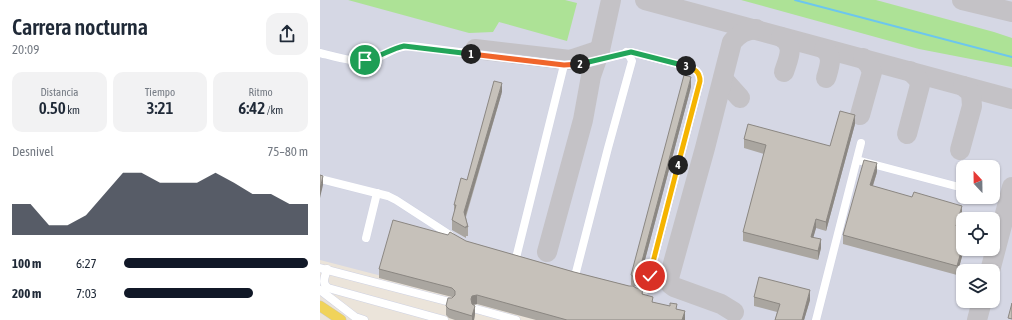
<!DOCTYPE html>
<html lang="es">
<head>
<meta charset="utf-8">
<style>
  :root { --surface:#fff; --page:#f2f2f3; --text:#1f2937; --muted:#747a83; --accent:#111827 }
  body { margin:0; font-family:"Asap Condensed",sans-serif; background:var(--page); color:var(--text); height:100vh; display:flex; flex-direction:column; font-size:15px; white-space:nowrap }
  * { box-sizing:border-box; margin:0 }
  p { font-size:13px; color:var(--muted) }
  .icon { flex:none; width:22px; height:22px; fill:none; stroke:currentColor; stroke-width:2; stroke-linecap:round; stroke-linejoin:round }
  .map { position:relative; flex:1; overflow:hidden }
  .panel { display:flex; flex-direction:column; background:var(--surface); width:320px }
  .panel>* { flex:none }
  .needle { width:26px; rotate:338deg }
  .buttons { position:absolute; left:636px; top:160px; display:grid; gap:8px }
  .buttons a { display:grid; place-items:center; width:44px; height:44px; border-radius:8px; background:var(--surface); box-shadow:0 1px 3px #0004; font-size:20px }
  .pin { position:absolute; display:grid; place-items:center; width:34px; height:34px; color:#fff; margin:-17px; border:2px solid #fff; border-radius:50%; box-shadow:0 1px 4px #0007 }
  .km { position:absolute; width:20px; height:20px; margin:-10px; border-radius:50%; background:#222; color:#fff; font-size:11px; line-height:20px; text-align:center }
  .round { display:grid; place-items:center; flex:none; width:42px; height:42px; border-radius:12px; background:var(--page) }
  .head { display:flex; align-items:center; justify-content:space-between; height:68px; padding:0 12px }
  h1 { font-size:22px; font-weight:600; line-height:30px }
  .figures { display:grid; grid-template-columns:repeat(3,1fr); gap:6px; height:68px; padding:4px 12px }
  .figures div { display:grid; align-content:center; border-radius:10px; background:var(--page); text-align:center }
  .figures b { font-size:17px; font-weight:600 }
  .figures small { font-size:11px; font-weight:400 }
  .figures p { font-size:11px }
  .chart { height:112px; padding:8px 12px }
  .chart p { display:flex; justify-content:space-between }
  .chart svg { width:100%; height:72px; margin-top:4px; fill:var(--accent); opacity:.7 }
  ul { padding:0 12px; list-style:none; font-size:13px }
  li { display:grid; grid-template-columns:64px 48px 1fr; align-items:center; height:30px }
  li i { height:10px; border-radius:5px; background:var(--accent) }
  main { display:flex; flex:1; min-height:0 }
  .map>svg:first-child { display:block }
  .airport { fill:#d5d7e4; fill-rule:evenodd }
  .green { fill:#ade296 }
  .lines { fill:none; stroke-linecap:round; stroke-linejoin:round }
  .stream { stroke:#6cc6ee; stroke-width:2 }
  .taxiway { stroke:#c4c2c6; stroke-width:20 }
  .minor-casing { stroke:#cfd2e2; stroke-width:9 }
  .major-casing { stroke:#c7c7c7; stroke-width:11 }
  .minor { stroke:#fff; stroke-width:8 }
  .major { stroke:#f0d35a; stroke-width:10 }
  .wall { fill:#aaa6a0 }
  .shaded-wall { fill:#8b8782 }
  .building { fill:#c6c1ba; stroke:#8b8782 }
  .split-1-casing { stroke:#fff; stroke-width:8 }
  .split-2-casing { stroke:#fff; stroke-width:8 }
  .split-3-casing { stroke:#fff; stroke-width:8 }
  .split-4-casing { stroke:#fff; stroke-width:8 }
  .split-5-casing { stroke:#fff; stroke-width:8 }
  .split-1 { stroke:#22a559; stroke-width:5 }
  .split-2 { stroke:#f0652b; stroke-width:5 }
  .split-3 { stroke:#22a559; stroke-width:5 }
  .split-4 { stroke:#f5b400; stroke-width:5 }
  .split-5 { stroke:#f5b400; stroke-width:5 }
</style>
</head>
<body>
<main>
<section class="panel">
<div class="head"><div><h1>Carrera nocturna</h1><p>20:09</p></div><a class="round"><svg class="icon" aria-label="share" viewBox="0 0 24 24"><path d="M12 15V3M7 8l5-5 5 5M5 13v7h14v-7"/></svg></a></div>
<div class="figures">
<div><p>Distancia</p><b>0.50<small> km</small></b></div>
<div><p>Tiempo</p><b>3:21</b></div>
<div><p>Ritmo</p><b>6:42<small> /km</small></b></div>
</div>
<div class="chart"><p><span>Desnivel</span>75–80 m</p>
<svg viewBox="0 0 160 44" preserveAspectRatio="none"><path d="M0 44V25L10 25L20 38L30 38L40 32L50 19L60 6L70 6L80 12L90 12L100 12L110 6L120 12L130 19L140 19L150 25L160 25V44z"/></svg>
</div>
<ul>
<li><b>100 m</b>6:27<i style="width:100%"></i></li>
<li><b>200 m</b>7:03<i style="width:70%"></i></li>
</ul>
</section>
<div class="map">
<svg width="692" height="320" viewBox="0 0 692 320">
  <rect width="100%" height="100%" fill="#ebe4da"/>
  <!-- airport -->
  <path class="airport" d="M0 0H692V320H232L0 260ZM643 167H673V197H643ZM643 219H673V249H643ZM643 271H673V301H643Z"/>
  <!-- green -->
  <g class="green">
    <polygon points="28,0 245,0 257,3 247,41 179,22 173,32 149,33"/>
    <polygon points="421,0 556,0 674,32 692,38 692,67 599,49"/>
  </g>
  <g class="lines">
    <!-- stream -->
    <polyline class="stream" points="475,0 692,57"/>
    <!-- taxiway -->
    <g class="taxiway">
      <polyline points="325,0 692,99"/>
      <polyline points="642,0 692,12"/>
      <path d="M461 37C476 45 468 59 464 72"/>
      <polyline points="155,49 250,60 280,50"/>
      <path d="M504 49C514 56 509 68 506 78"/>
      <polyline points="403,79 420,98"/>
      <polyline points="540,115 552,72 549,65 543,58"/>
      <polyline points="587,134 600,85 598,79 590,71"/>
      <polyline points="640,150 652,106 651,93 643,86"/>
      <polyline points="227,252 263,120 271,76 280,50 291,0"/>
      <polyline points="670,271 692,187"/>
      <path d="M414 312 401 304 354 287 350 284 349 278 385 148 412 42C419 34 425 30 436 29"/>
      <polyline points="657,320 662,301"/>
    </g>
    <!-- minor casing -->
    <g class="minor-casing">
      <g id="minor">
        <path d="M0 53C16 57 37 64 54 59 69 54 74 46 92 46L244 65 268 63 311 52 372 68C378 71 380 74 380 81L333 262C332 268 331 287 324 291 322 292 319 291 317 291"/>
        <polyline points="537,160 643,188"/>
        <polyline points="0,179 68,196 76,200 130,235"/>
        <polyline points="46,238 57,193"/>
        <polyline points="196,258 244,65"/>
        <polyline points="0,268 130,302"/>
        <path d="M7 269C5 277 1 283 8 288L124 320"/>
        <polyline points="255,276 288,148 312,61 310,57 306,52"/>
        <polyline points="0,290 35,317 44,320"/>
        <polyline points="156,309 196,320"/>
        <polyline points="496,320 541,143"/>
      </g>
    </g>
    <!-- major casing -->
    <g class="major-casing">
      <polyline id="major" points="0,306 21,320"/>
    </g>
    <!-- minor -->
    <use href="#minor" class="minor"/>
    <!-- major -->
    <use href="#major" class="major"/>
  </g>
  <!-- wall -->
  <g class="wall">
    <polygon points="371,87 318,286 314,286 333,302 357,309 365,311 365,320 216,320 157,304 153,305 155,314 154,320 135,320 129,318 126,315 126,306 132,298 132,297 59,278 59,269 146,241 254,272 309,286 313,286 311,285 311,275"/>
    <polygon points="182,92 146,217 148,227 148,236 146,236 146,238 132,230 132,220 134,214 134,205 147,180"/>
    <polygon points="535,124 506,231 496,228 493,237 501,248 498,260 423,241 423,232 444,154 424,148 424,139 510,146"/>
    <polygon points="557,172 553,186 642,215 639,227 643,249 644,249 637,275 523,244 523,235"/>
    <polygon points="434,297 490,300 484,320 455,320 457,312 434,306"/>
  </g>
  <!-- shaded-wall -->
  <g class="shaded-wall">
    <polygon points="371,77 371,87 318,286 318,276"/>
    <polygon points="182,83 182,92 144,221 144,212"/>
    <polygon points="535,115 535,124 506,231 506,222"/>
    <polygon points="557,163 557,172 550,194 550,185"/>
    <polygon points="3,176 3,185 0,198 0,189"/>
    <polygon points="642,206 642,215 636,235 636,226"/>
    <polygon points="496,219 496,228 491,246 491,237"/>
    <polygon points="501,239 501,248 498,260 498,251"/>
    <polygon points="643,245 643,249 644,249 637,275 637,266"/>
    <polygon points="490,290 490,300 484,320 482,320"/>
    <polygon points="157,295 157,304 152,305 151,299 152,296"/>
    <polygon points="155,306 155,314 154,320 152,320 152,316"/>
    <polygon points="365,311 365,320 362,320"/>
  </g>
  <!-- building -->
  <g class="building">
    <polygon points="364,75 371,77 318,276 314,277 311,275"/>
    <polygon points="174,81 182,83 144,212 148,227 146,226 146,228 132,220 136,205 134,205 141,178 147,180"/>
    <polygon points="520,111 535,115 506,222 496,219 491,237 501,239 498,251 423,232 446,145 424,139 428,124 510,146"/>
    <polygon points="544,160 557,163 550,185 592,197 594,192 642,206 636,226 643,228 643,245 637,266 523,235"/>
    <polygon points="0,175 3,176 0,189"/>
    <polygon points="73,220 128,235 130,232 146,241 254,272 309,286 313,286 316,288 323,288 322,294 333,297 332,302 350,306 350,303 357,304 356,309 365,311 362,320 247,320 157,295 152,296 151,299 152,304 155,306 152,316 129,309 126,306 128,298 132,298 135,295 135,291 132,288 59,269"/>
    <polygon points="439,277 490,290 482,320 455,320 460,304 434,297"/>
    <polygon points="692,303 692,319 688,318"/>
  </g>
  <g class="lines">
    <!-- split-1 casing -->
    <g class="split-1-casing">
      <path id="split-1" d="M45 60C59 58 70 49 84 46L151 54"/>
    </g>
    <!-- split-2 casing -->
    <g class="split-2-casing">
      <polyline id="split-2" points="151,54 244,65 260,64"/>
    </g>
    <!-- split-3 casing -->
    <g class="split-3-casing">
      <polyline id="split-3" points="260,64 311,52 366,66"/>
    </g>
    <!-- split-4 casing -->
    <g class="split-4-casing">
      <path id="split-4" d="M358 165 380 81C380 72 375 69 366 66"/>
    </g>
    <!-- split-5 casing -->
    <g class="split-5-casing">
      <polyline id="split-5" points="330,276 333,262 358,165"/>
    </g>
    <!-- split-1 -->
    <use href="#split-1" class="split-1"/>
    <!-- split-2 -->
    <use href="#split-2" class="split-2"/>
    <!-- split-3 -->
    <use href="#split-3" class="split-3"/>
    <!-- split-4 -->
    <use href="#split-4" class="split-4"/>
    <!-- split-5 -->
    <use href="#split-5" class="split-5"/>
  </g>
</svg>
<div class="buttons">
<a><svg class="needle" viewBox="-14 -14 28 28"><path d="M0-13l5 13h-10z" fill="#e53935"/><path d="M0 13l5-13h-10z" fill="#747a83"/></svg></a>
<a><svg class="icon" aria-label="locate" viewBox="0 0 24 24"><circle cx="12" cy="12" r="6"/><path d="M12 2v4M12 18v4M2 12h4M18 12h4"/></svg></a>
<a><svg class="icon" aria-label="layers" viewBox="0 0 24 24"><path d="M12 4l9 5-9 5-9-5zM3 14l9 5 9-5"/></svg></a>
</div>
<div class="pin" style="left:45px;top:60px;background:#1e9e55"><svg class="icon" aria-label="arrive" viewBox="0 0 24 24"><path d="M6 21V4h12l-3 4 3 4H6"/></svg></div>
<div class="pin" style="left:330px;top:276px;background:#d93025"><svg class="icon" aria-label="check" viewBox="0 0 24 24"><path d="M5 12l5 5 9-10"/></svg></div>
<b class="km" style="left:151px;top:54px">1</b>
<b class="km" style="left:260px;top:64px">2</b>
<b class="km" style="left:366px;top:66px">3</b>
<b class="km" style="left:358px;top:165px">4</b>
</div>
</main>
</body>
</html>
